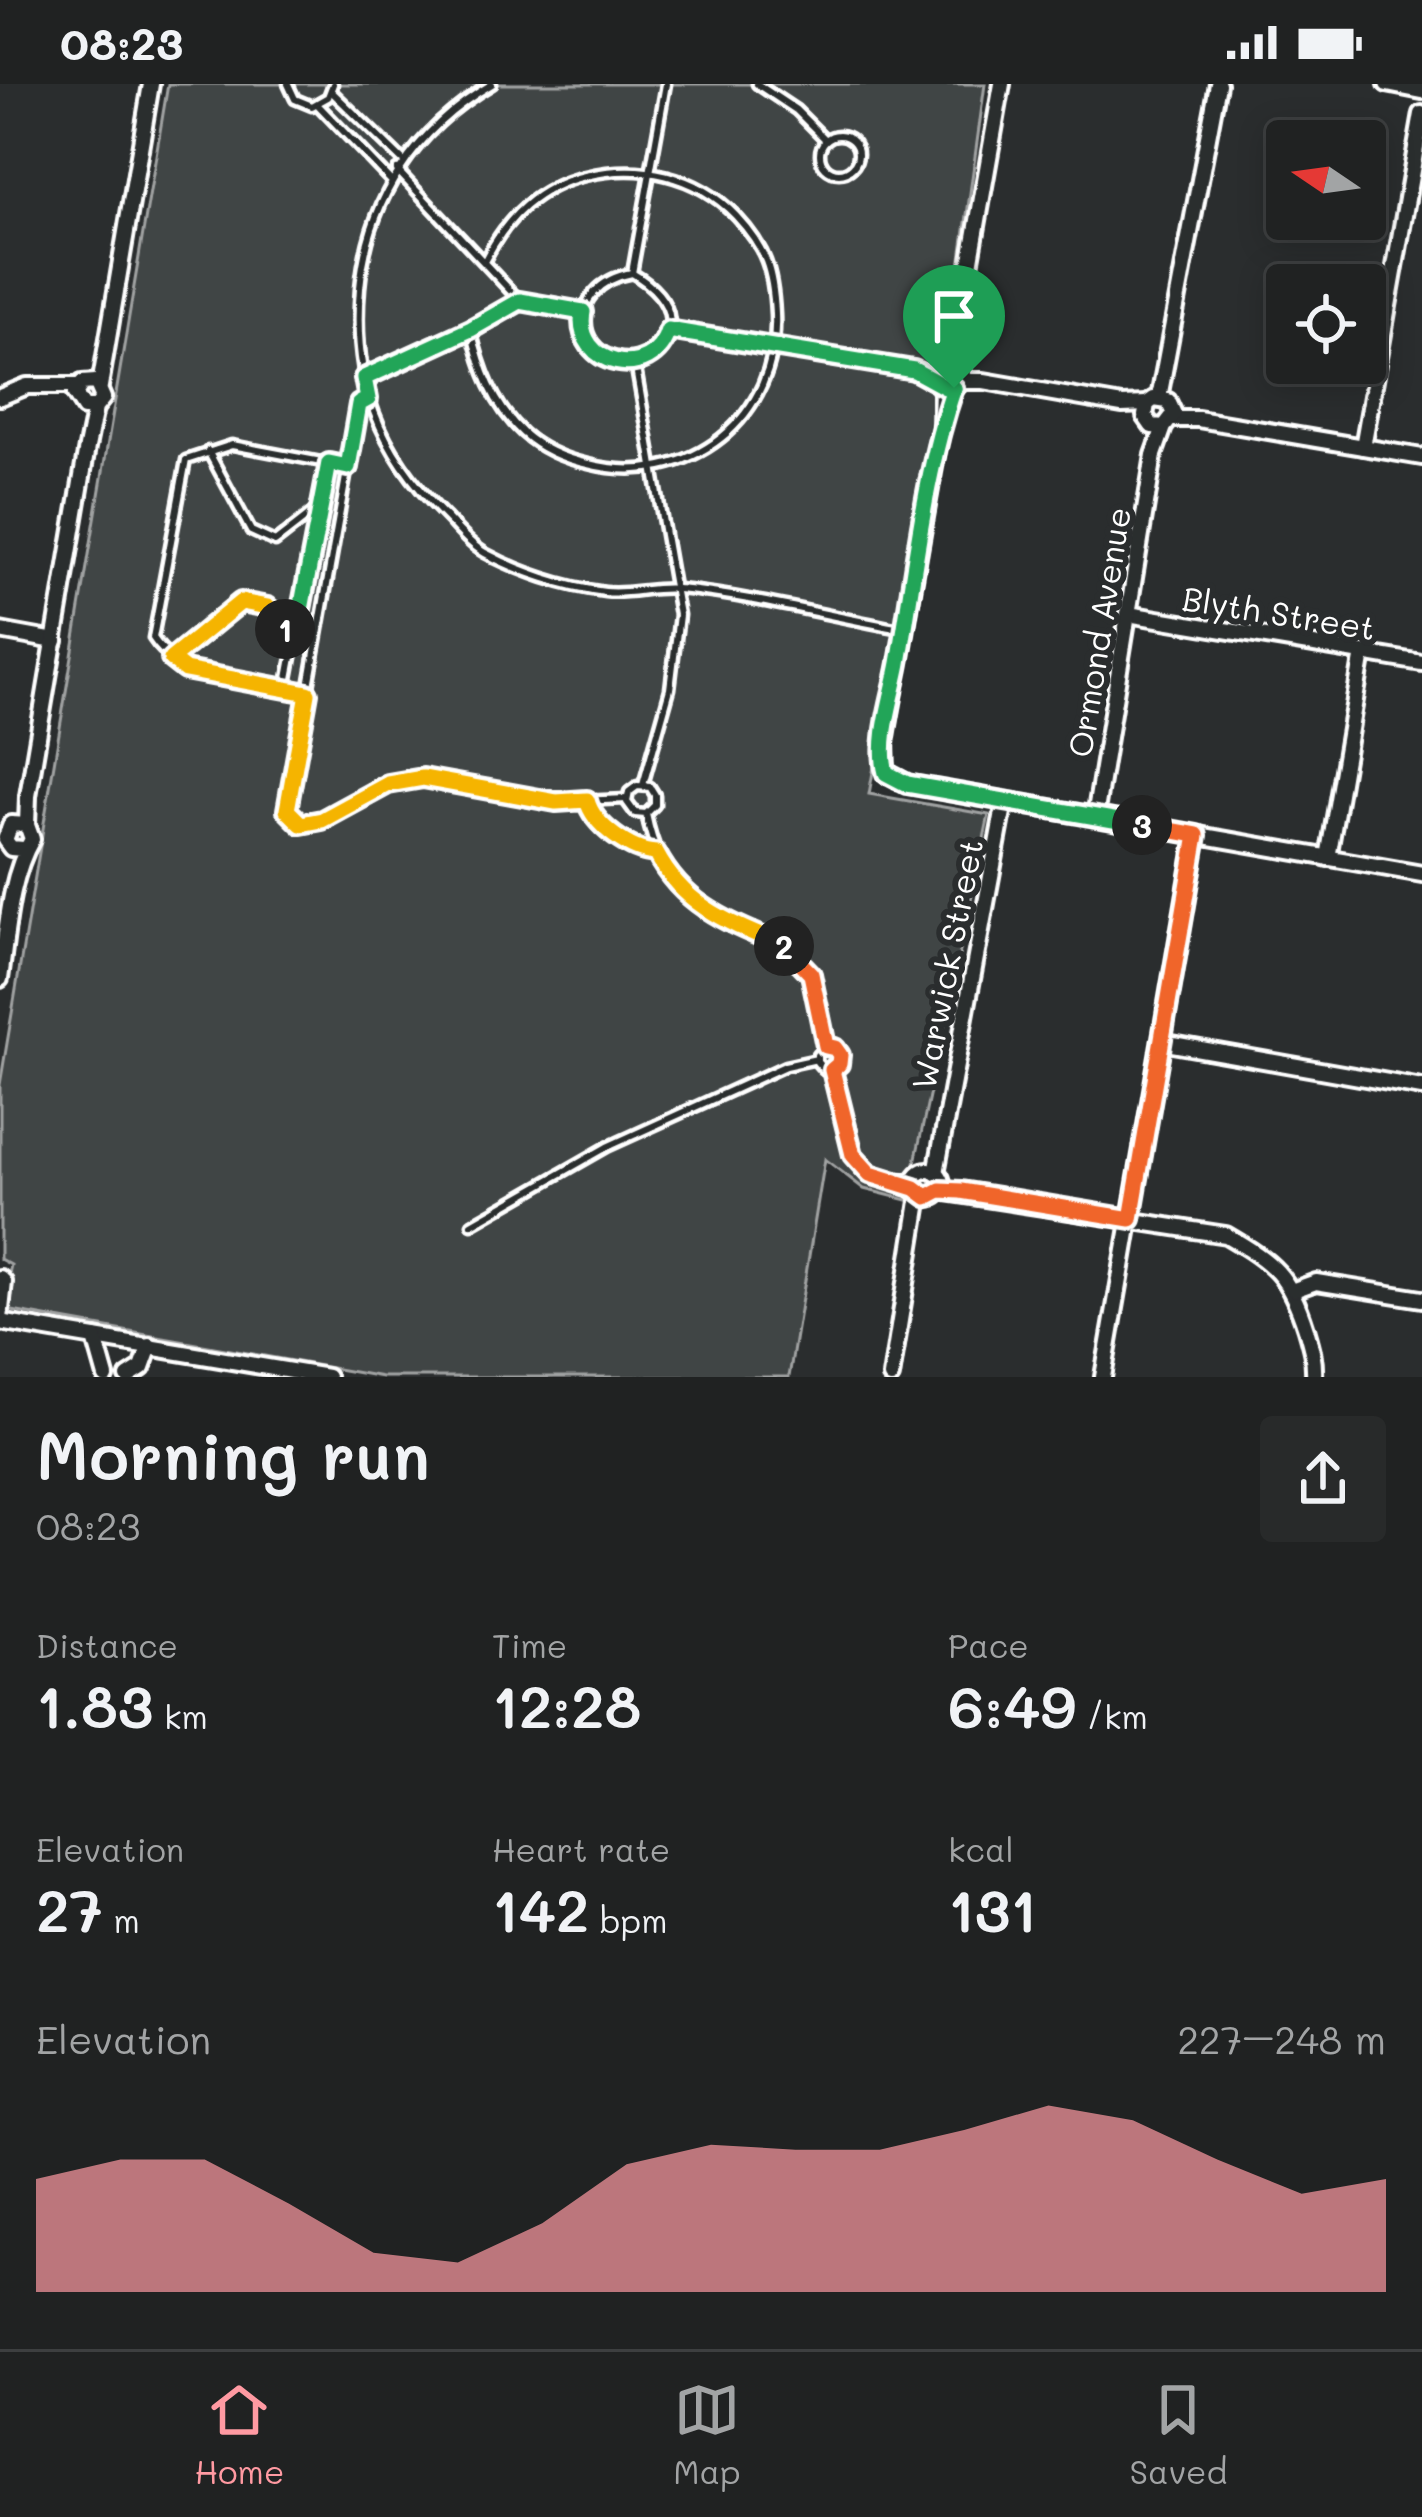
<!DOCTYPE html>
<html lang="en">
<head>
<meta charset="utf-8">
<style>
  :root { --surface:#202222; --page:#282a2a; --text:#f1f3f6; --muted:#a2a4a5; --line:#3d3f40; --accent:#ff9aa2 }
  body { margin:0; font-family:Mali,sans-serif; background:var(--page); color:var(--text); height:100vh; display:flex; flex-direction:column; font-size:45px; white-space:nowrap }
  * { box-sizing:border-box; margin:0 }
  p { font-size:39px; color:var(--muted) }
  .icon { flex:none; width:66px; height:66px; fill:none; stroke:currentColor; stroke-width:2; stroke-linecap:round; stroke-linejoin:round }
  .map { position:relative; height:1293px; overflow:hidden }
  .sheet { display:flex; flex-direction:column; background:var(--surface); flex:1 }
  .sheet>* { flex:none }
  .needle { width:78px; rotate:283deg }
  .buttons { position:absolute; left:1266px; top:36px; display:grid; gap:24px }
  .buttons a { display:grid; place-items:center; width:120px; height:120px; border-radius:12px; background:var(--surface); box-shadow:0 6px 30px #0003,0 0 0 3px var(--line); font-size:60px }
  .pin { position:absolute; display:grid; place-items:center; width:102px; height:102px; color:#fff; margin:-123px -51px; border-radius:50% 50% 50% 0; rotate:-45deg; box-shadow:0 0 12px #0007 }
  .pin .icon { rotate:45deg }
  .km { position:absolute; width:60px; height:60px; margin:-30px; border-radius:50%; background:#222; color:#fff; font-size:33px; line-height:60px; text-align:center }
  .round { display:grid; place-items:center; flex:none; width:126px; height:126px; border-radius:12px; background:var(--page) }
  .summary { display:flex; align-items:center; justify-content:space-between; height:204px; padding:0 36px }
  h1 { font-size:66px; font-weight:600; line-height:90px }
  .stats { display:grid; grid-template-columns:repeat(3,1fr); gap:18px; height:204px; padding:12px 36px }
  .stats div { display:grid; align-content:center }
  .stats b { font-size:60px; font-weight:600 }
  .stats small { font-size:33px; font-weight:400 }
  .stats p { font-size:33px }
  .chart { height:336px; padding:24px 36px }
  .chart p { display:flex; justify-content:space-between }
  .chart svg { width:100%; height:216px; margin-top:12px; fill:var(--accent); opacity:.7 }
  .status { display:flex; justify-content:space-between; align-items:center; height:84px; padding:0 60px; background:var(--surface); direction:ltr }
  .status svg { height:33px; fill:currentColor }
  .tabs { display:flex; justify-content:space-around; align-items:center; height:168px; border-top:3px solid var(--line); background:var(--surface); font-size:33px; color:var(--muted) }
  .tabs a { display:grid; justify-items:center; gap:6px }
  .tabs .on { color:var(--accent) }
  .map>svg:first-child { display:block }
  .green { fill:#414445; stroke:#a0a2a2; stroke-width:3 }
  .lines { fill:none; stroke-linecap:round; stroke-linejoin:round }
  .lane-casing { stroke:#fff; stroke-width:15 }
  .street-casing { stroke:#fff; stroke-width:22 }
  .lane { stroke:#2a2d2e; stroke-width:6 }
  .street { stroke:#2a2d2e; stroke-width:14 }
  .split-1-casing { stroke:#fff; stroke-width:24 }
  .split-2-casing { stroke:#fff; stroke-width:24 }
  .split-3-casing { stroke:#fff; stroke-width:24 }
  .split-4-casing { stroke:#fff; stroke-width:24 }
  .split-1 { stroke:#22a559; stroke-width:15 }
  .split-2 { stroke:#f5b400; stroke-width:15 }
  .split-3 { stroke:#f0652b; stroke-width:15 }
  .split-4 { stroke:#22a559; stroke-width:15 }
  .labels { text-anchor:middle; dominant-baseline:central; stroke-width:12; stroke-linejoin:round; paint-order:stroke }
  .street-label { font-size:33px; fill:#fff; stroke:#2a2d2e }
</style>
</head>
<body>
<div class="status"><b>08:23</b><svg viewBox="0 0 49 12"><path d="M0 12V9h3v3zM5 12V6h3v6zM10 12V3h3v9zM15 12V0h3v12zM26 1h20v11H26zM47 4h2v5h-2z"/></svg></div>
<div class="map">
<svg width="1422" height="1293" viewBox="0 0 1422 1293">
  <rect width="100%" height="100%" fill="#2a2d2e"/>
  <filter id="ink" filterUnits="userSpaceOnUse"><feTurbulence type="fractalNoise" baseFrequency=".00833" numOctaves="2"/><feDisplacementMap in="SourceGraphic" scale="24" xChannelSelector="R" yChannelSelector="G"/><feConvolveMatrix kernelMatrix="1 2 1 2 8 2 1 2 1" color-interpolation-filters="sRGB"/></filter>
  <g filter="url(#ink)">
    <!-- green -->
    <polygon class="green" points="168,0 985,0 949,262 932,293 938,328 869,710 989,731 907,1116 864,1105 825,1075 789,1293 382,1293 1,1225 11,1181 0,1175 0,1001"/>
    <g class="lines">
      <!-- lane casing -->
      <g class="lane-casing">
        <g id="lane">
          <polyline points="288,0 295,15 312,22 328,13 333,0"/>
          <path d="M492 0C415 45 368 115 360 204 352 298 378 366 445 432 457 444 470 461 485 469 520 488 566 503 605 508 629 511 654 502 678 505 752 512 828 532 901 545"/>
          <polyline points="757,0 796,26 826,56"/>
          <polyline points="332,8 402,76"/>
          <polyline points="318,21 391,97"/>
          <circle cx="839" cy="70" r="19"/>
          <polyline points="632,189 666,0"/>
          <polyline points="520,217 582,228"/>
          <path d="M471 245C480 284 493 321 523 349 542 366 565 375 588 380 689 406 780 334 775 230 773 187 766 164 736 132 696 90 639 79 585 92 537 103 507 133 485 176"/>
          <polyline points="668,246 913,286"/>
          <path d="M635 279C686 254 677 215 632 189 564 201 567 282 635 279L679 531 670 605 643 701"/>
          <polyline points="364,294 471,245 520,217 397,86"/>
          <polyline points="368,315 359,320 287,726 301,740 322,736 389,700 423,694 556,718 627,715"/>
          <polyline points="208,367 251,447 275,458 320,423"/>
          <polyline points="171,575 241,518 268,523 294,555"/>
          <polyline points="286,605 329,379"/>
          <path d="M308 609C257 599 184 601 153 554L186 376 232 361 348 383"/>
          <path d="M587 717C594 741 631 768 656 769"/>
          <path d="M646 730 635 729 627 718 629 708 637 702 650 703 655 711V721L646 730C660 802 695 825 759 851 779 860 799 869 810 890 820 909 821 941 826 962"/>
          <polyline points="832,986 824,986 817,978 817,971 826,962 835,964 840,971 839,980 832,986 853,1071 870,1090 915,1104"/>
          <polyline points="894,1095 915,1094"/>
          <polyline points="472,1140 607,1063 785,982 817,975"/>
        </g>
      </g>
      <!-- street casing -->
      <g class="street-casing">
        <g id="street">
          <polyline points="1387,0 1422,7"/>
          <circle cx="950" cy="291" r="13"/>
          <polyline points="957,280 958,250 1002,0"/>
          <polyline points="914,286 938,296"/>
          <polyline points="962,297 984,297 1122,321 1147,320"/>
          <polyline points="100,302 151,0"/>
          <polyline points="942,302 941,343 885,658 886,689 907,700 1422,790"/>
          <polyline points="0,313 27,302 78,302"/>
          <polyline points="1159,314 1218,0"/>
          <polyline points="1172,335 1198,335 1422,373"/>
          <polyline points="1363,363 1422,30"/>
          <polyline points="1128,530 1422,579"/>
          <polyline points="0,547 55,557"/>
          <polyline points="1095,733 1154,371 1164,343 1174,330 1168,317 1154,315 1147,320 1145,332 1152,342 1164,343"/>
          <polyline points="27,741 28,712 87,363 95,324 103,314 96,298 82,299 75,310 84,324 95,324"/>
          <polyline points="1328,774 1363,569"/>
          <path d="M0 895C7 847 9 795 32 755L27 741 11 740 5 756 11 764 23 765"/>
          <polyline points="1161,958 1422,1004"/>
          <circle cx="928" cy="1100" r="14"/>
          <polyline points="936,1089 1005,717"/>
          <path d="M939 1107 1226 1151C1274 1179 1289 1191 1306 1245 1311 1262 1315 1275 1314 1293"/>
          <polyline points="0,1194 4,1198 0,1235"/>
          <polyline points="1294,1206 1316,1198 1422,1215"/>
          <polyline points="0,1238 327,1293"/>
          <polyline points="95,1254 106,1293"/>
          <polyline points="128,1293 142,1284 150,1262"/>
          <polyline points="891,1293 920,1111"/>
          <polyline points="1103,1293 1197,751"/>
        </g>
      </g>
      <!-- lane -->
      <use href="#lane" class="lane"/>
      <!-- street -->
      <use href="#street" class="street"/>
    </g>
  </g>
  <g class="lines" filter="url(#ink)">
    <!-- split-1 casing -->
    <g class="split-1-casing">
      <path id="split-1" d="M285 545 295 557 329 379 348 383 359 320 368 315 364 294 471 245 520 217 583 228C573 282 653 300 668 246L914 286 945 303 954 304"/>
    </g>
    <!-- split-2 casing -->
    <g class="split-2-casing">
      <path id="split-2" d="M285 545 268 523 241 518 171 575 185 586 308 609 287 726 301 740 322 736 388 700 423 694 556 718 587 716C593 741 631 768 656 769 684 823 730 839 784 862"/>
    </g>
    <!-- split-3 casing -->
    <g class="split-3-casing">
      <polyline id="split-3" points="784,862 811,890 826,962 835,964 840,971 839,980 832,986 853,1071 870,1090 915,1104 927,1113 940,1106 961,1107 1131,1135 1197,751 1142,741"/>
    </g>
    <!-- split-4 casing -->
    <g class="split-4-casing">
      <path id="split-4" d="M954 304C924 391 915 488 899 579 893 612 877 656 886 689L907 700 1142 741"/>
    </g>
    <!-- split-1 -->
    <use href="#split-1" class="split-1"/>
    <!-- split-2 -->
    <use href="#split-2" class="split-2"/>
    <!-- split-3 -->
    <use href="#split-3" class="split-3"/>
    <!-- split-4 -->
    <use href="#split-4" class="split-4"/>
  </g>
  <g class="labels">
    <!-- street labels -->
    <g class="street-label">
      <text transform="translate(1279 528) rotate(9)">Blyth Street</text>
      <text transform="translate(1098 548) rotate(-81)">Ormond Avenue</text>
      <text transform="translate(946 880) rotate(-79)">Warwick Street</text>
    </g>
  </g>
</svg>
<div class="buttons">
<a><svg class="needle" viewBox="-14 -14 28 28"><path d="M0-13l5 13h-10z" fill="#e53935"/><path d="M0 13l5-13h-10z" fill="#a2a4a5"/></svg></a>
<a><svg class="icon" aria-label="locate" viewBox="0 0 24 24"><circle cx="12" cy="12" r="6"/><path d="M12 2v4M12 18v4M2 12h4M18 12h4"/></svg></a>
</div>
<div class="pin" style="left:954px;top:304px;background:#1e9e55"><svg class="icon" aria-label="arrive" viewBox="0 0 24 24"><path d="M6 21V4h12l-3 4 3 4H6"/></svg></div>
<b class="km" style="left:285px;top:545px">1</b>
<b class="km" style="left:784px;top:862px">2</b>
<b class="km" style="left:1142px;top:741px">3</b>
</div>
<section class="sheet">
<div class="summary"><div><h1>Morning run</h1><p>08:23</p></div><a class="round"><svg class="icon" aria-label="share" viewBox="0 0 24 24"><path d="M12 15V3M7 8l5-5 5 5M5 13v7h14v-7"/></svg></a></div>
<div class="stats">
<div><p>Distance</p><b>1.83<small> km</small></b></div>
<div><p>Time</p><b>12:28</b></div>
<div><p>Pace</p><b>6:49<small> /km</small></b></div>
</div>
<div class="stats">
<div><p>Elevation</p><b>27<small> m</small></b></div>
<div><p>Heart rate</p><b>142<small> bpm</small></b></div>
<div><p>kcal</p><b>131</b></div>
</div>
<div class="chart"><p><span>Elevation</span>227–248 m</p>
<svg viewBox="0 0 160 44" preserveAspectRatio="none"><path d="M0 44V21L10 17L20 17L30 26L40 36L50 38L60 30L70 18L80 14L90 15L100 15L110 11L120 6L130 9L140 17L150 24L160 21V44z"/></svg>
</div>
</section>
<nav class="tabs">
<a class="on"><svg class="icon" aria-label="home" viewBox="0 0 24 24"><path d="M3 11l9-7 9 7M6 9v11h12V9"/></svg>Home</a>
<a><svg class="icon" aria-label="map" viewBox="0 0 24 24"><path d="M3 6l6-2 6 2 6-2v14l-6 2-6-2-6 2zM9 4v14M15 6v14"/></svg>Map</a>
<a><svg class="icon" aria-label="saved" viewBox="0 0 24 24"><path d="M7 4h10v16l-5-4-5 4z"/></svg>Saved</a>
</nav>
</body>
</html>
